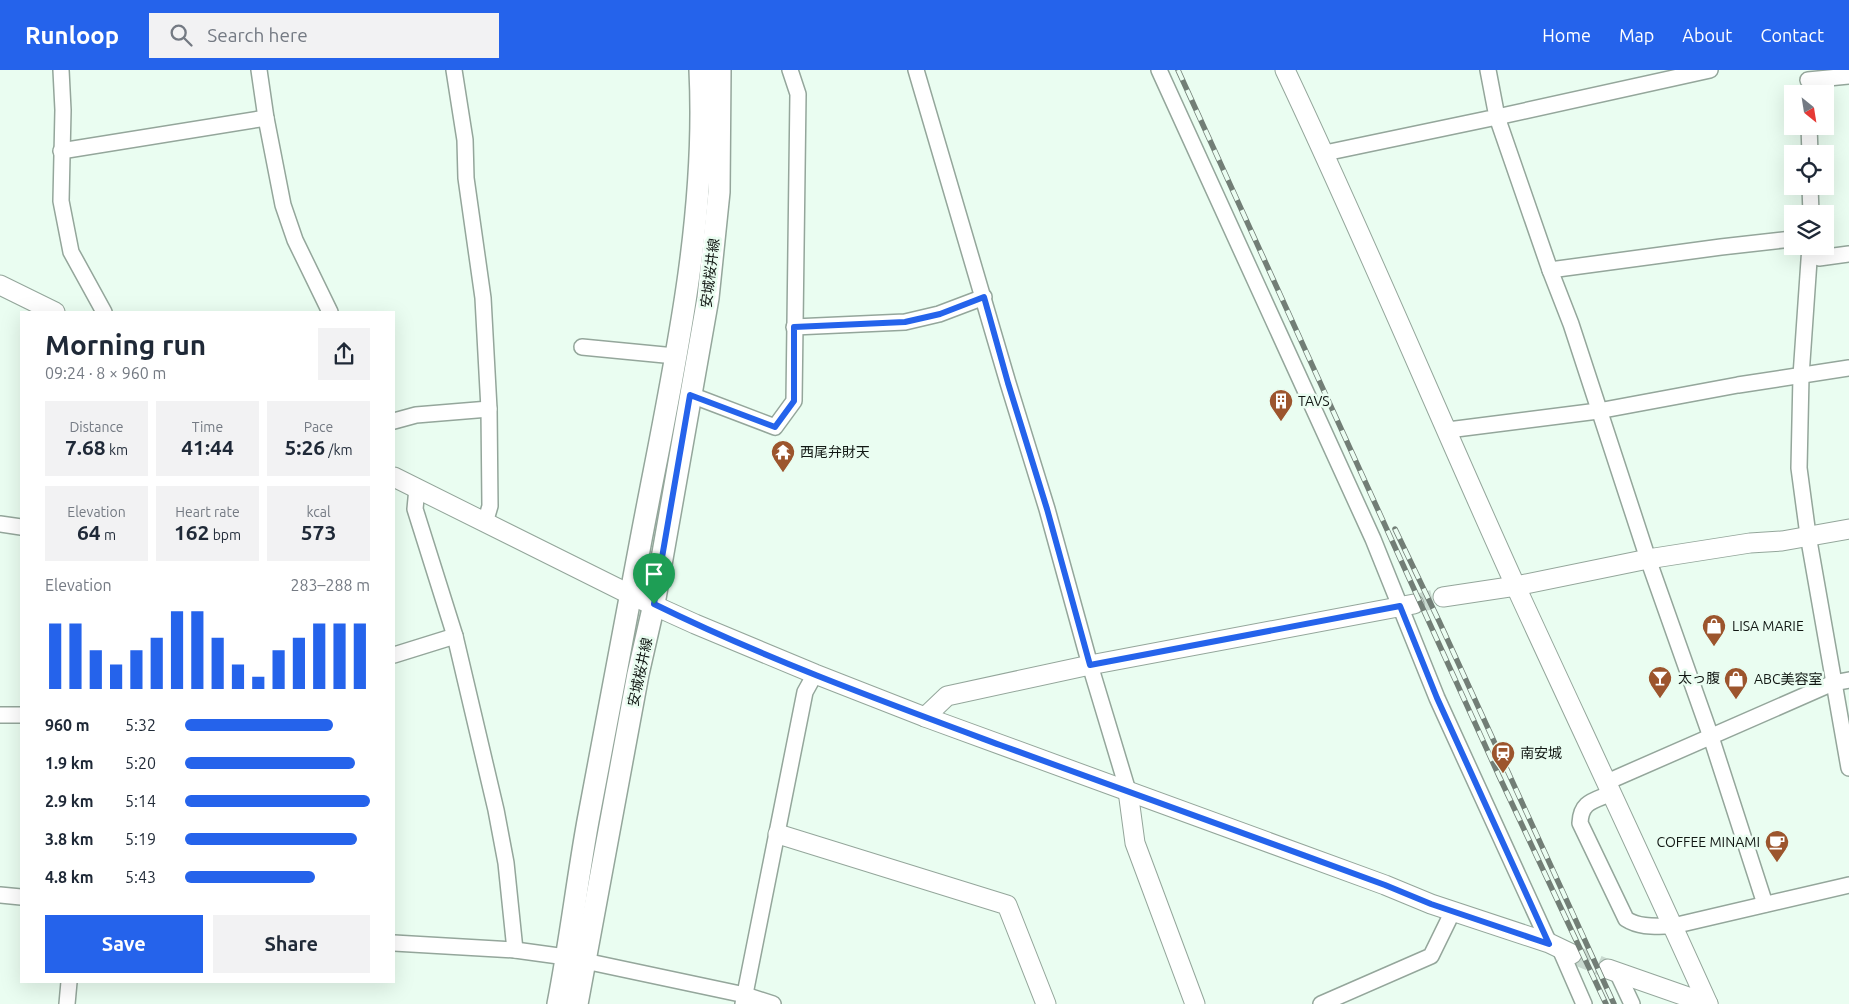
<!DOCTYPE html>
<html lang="en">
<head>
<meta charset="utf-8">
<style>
  :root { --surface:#fff; --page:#f2f2f3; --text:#1f2937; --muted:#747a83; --accent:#2563eb }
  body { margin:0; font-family:Ubuntu,"Noto Sans JP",sans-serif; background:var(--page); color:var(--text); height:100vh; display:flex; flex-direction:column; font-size:19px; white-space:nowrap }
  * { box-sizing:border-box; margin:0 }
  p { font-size:16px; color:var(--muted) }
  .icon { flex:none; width:28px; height:28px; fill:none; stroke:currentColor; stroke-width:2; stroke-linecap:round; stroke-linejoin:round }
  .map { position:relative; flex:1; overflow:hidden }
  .details { position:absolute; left:20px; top:241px; width:375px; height:672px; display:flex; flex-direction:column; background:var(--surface); border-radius:0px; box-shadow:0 5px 20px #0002 }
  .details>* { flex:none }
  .needle { width:32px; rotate:150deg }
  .tools { position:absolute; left:1784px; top:15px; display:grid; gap:10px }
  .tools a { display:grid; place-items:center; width:50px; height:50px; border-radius:0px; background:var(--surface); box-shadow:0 5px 20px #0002; font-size:25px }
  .pin { position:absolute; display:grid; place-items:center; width:42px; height:42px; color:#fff; margin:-51px -21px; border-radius:50% 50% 50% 0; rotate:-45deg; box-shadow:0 0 5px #0007 }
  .pin .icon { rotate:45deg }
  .round { display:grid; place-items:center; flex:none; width:52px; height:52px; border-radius:0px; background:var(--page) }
  .headline { display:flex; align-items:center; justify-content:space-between; height:85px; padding:0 25px }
  h1 { font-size:28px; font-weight:700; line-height:38px }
  .figures { display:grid; grid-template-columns:repeat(3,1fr); gap:8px; height:85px; padding:5px 25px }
  .figures div { display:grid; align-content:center; border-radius:0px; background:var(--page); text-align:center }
  .figures b { font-size:21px; font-weight:700 }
  .figures small { font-size:14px; font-weight:400 }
  .figures p { font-size:14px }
  .chart { height:140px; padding:10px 25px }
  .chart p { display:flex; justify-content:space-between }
  .chart svg { width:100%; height:90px; margin-top:5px; stroke:var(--accent); stroke-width:6 }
  .action { display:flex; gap:10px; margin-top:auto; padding:10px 25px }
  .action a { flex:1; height:58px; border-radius:0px; background:var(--accent); color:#fff; font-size:20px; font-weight:700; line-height:58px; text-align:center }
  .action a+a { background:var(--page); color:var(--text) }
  ul { padding:0 25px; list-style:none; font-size:16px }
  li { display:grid; grid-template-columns:80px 60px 1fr; align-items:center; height:38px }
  li i { height:12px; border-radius:6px; background:var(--accent) }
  header { display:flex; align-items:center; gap:30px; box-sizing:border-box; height:70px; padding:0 25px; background:var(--accent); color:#fff }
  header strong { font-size:24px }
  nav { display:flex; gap:28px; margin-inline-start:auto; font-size:18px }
  .search { width:350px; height:45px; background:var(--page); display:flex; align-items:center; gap:12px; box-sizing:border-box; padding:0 18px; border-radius:0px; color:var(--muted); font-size:19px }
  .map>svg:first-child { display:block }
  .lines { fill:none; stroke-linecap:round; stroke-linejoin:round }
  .tertiary-tunnel { stroke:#c9dad0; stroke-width:19; stroke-dasharray:19 9; stroke-linecap:butt }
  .minor-casing { stroke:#94a69b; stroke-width:18 }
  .tertiary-casing { stroke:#94a69b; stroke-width:21 }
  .secondary-casing { stroke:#94a69b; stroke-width:24 }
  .minor { stroke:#fff; stroke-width:15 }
  .tertiary { stroke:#fff; stroke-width:19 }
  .secondary { stroke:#fff; stroke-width:21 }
  .rail-casing { stroke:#727e76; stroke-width:5.5 }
  .rail { stroke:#eafdf1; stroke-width:4; stroke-dasharray:11; stroke-linecap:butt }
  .route-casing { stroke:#fff; stroke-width:10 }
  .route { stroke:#2563eb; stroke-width:6 }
  .labels { text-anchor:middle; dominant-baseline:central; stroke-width:5; stroke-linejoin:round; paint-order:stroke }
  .street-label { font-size:14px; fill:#111713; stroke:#eafdf1 }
  .poi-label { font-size:14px; fill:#111713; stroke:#eafdf1; text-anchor:start }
</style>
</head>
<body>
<header>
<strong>Runloop</strong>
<div class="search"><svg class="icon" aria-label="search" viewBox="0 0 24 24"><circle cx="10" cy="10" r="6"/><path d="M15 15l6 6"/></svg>Search here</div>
<nav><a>Home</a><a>Map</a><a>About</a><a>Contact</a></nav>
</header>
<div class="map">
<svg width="1849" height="934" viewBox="0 0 1849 934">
  <rect width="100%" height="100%" fill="#eafdf1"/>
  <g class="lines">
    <!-- tertiary-tunnel -->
    <g class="tertiary-tunnel">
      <polyline points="1414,534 1443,527"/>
      <polyline points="1572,884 1608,899"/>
    </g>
    <!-- minor casing -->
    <g class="minor-casing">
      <g id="minor">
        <polyline points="61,0 63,40 61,131 71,182 104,242"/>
        <polyline points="259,0 266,48 283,135 295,170 330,242"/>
        <polyline points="454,0 465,70 466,108 483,228 489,339 490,436 485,453"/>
        <polyline points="916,0 1008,313 1047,439 1090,595 1128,721"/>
        <polyline points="1159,0 1373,469 1437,628 1549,873"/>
        <polyline points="1710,0 1497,47 1550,200 1571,254 1648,489 1711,667 1765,834"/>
        <polyline points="1808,10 1849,6"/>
        <polyline points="1809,56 1810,84"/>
        <polyline points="61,81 266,48"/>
        <polyline points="1325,83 1497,47 1488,0"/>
        <polyline points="1810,116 1811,144"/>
        <polyline points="1810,176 1801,306 1799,398 1808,465 1849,698"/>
        <polyline points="1815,176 1819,188 1849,184"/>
        <polyline points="1550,200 1721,177 1792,169"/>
        <polyline points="794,257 905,252 939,244 984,227"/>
        <polyline points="582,277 675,286"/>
        <polyline points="691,325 775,357 794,331 798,24 790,0"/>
        <polyline points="394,351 416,345 489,339"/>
        <polyline points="1448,360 1598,341 1738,315 1849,298"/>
        <polyline points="417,418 415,439 455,566 496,740 506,793 515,880"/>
        <polyline points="0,454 21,457"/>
        <polyline points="394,585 455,566"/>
        <polyline points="0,645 21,645"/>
        <polyline points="1607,712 1833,613 1849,610"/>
        <path d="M1612 723C1594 731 1581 731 1580 753L1626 849C1640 858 1656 856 1673 856L1849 815"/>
        <polyline points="0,825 21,827"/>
        <polyline points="394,873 515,880 566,887 745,925 773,934"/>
        <polyline points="1560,879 1584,934"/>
        <polyline points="1617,902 1632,934"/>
        <polyline points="67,934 69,912"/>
        <polyline points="743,934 805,622 815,604"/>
        <polyline points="1321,934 1431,886 1453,841"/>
      </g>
    </g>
    <!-- tertiary casing -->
    <g class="tertiary-casing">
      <g id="tertiary">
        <path d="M1285 0C1366 171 1438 345 1516 517 1580 656 1645 794 1708 934"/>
        <polyline points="0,215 55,242"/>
        <polyline points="394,407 631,525 695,554 815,604 925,647 1385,815 1431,834 1549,873 1572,884"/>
        <polyline points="1443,527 1516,516 1648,489 1750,473 1782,471 1849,459"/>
        <polyline points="925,647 947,626 1090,595 1414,534"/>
        <polyline points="1128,721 1135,773 1195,934"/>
        <polyline points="778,764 1007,835 1046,934"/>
        <polyline points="1608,899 1708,934"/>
      </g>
    </g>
    <!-- secondary casing -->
    <g class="secondary-casing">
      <g id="secondary">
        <path d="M558 934C570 873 577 812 588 751 605 659 623 567 640 475 669 320 708 159 700 0"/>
        <polyline points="577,934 638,604 654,534 708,228 719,122 720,0"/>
      </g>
    </g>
    <!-- minor -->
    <use href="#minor" class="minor"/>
    <!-- tertiary -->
    <use href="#tertiary" class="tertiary"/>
    <!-- secondary -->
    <use href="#secondary" class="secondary"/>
    <!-- rail casing -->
    <g class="rail-casing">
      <g id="rail">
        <polyline points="1178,0 1499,706 1606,934"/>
        <polyline points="1395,459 1439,551 1614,934"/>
      </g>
    </g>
    <!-- rail -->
    <use href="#rail" class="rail"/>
  </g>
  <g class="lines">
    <!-- route casing -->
    <g class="route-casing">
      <path id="route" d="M984 227 1008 313 1047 439 1090 595 1400 536 1437 628 1549 874 1431 834 1385 815C1257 768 1129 722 1000 675 884 632 766 589 654 534L690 325 775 357 794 331V257L905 252 940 244Z"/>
    </g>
    <!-- route -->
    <use href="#route" class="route"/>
  </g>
  <!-- icons -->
  <defs>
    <g id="building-pin" transform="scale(1.25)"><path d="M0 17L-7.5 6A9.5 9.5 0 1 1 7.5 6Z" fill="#9c552d" stroke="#eafdf1"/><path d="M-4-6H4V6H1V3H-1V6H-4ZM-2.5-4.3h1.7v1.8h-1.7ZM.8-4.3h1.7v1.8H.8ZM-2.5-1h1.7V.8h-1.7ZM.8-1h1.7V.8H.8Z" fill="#fff"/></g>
    <g id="temple-pin" transform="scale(1.25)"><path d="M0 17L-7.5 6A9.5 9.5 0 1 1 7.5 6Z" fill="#9c552d" stroke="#eafdf1"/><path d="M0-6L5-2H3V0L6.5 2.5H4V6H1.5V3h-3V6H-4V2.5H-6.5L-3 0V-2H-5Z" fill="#fff"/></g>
    <g id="shop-pin" transform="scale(1.25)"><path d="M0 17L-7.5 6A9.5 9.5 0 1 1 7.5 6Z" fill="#9c552d" stroke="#eafdf1"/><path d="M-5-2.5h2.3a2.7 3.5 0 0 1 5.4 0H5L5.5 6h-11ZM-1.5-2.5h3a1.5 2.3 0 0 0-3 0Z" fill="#fff"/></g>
    <g id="bar-pin" transform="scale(1.25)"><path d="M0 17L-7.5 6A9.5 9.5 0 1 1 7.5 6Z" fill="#9c552d" stroke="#eafdf1"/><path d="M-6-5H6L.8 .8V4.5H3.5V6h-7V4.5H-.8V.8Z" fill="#fff"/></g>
    <g id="station-pin" transform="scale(1.25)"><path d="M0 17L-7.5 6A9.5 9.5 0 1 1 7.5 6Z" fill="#9c552d" stroke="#eafdf1"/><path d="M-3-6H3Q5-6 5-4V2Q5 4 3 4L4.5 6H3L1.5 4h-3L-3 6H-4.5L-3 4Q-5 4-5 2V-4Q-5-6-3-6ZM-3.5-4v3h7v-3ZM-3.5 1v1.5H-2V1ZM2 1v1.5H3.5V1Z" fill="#fff"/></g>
    <g id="cafe-pin" transform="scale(1.25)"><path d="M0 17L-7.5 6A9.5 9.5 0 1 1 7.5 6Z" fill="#9c552d" stroke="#eafdf1"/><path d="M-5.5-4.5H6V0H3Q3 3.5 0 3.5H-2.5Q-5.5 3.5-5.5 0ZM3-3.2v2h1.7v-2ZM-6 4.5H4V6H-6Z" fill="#fff"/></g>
  </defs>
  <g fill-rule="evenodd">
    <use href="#building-pin" x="1281" y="331"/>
    <use href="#temple-pin" x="783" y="382"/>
    <use href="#shop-pin" x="1714" y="556"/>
    <use href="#bar-pin" x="1660" y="608"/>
    <use href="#shop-pin" x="1736" y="609"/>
    <use href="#station-pin" x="1503" y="683"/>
    <use href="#cafe-pin" x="1777" y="772"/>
  </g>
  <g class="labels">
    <!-- street labels -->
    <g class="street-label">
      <text transform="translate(710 203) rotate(-83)">安城桜井線</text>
      <text transform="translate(640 602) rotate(-78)">安城桜井線</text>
    </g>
    <!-- poi labels -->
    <g class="poi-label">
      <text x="1298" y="331">TAVS</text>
      <text x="800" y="382">西尾弁財天</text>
      <text x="1732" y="556">LISA MARIE</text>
      <text x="1678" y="608">太っ腹</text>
      <text x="1754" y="609">ABC美容室</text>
      <text x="1520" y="683">南安城</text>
      <text x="1760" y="772" text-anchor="end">COFFEE MINAMI</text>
    </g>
  </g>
</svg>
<div class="tools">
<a><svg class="needle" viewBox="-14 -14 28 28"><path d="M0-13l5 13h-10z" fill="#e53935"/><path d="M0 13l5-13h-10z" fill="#747a83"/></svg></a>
<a><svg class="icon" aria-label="locate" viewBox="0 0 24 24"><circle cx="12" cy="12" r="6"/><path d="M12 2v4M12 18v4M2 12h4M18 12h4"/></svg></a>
<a><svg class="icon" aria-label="layers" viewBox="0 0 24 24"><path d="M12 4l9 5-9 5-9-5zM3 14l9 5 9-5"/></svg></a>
</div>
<div class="pin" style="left:654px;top:534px;background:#1e9e55"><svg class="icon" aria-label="arrive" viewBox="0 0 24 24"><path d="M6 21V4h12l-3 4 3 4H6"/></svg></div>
<section class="details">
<div class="headline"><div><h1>Morning run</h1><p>09:24 · 8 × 960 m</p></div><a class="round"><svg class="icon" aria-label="share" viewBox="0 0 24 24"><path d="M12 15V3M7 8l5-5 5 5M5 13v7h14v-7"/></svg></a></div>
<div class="figures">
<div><p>Distance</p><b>7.68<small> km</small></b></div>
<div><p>Time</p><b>41:44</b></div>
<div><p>Pace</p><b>5:26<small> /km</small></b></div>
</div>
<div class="figures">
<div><p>Elevation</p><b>64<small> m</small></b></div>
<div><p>Heart rate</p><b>162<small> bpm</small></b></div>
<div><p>kcal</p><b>573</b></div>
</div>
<div class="chart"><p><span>Elevation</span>283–288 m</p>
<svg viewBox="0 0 160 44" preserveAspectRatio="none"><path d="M5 44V12M15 44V12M25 44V25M35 44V32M45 44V25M55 44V19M65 44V6M75 44V6M85 44V19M95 44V32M105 44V38M115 44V25M125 44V19M135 44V12M145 44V12M155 44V12"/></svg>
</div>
<ul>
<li><b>960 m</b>5:32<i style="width:80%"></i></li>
<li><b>1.9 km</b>5:20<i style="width:92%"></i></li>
<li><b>2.9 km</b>5:14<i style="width:100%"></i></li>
<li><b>3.8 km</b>5:19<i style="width:93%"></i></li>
<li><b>4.8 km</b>5:43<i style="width:70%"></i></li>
</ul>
<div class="action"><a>Save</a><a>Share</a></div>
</section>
</div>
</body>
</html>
